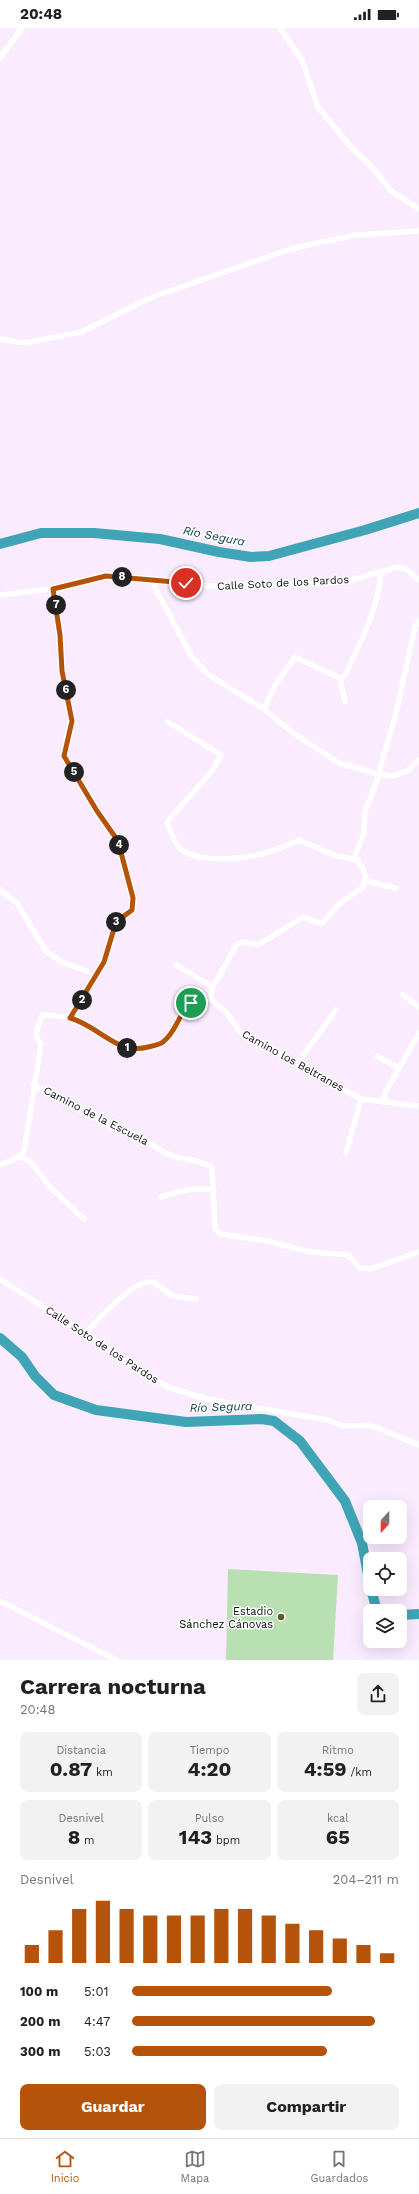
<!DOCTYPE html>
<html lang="es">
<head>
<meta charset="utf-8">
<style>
  :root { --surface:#fff; --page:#f2f2f2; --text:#202124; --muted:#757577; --line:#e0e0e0; --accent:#b45309 }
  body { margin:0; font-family:"Work Sans",sans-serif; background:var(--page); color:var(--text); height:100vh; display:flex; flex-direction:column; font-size:15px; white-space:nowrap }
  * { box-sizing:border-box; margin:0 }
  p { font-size:13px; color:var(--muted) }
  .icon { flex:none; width:22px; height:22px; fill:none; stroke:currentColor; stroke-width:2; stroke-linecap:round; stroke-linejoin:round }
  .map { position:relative; height:1632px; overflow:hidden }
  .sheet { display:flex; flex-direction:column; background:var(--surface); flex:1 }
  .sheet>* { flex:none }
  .needle { width:26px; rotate:201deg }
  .buttons { position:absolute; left:363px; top:1472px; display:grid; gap:8px }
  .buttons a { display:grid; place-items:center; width:44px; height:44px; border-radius:8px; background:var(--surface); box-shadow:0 4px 16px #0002; font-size:20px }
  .pin { position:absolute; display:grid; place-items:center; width:34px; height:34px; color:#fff; margin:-17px; border:2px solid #fff; border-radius:50%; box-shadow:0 1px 4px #0007 }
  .km { position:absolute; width:20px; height:20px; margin:-10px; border-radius:50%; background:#222; color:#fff; font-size:11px; line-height:20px; text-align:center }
  .round { display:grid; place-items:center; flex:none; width:42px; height:42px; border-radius:8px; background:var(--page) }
  .headline { display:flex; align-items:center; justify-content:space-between; height:68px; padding:0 20px }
  h1 { font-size:22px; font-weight:700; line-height:30px }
  .metrics { display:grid; grid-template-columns:repeat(3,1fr); gap:6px; height:68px; padding:4px 20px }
  .metrics div { display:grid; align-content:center; border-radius:8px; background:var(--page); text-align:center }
  .metrics b { font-size:20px; font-weight:700 }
  .metrics small { font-size:11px; font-weight:400 }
  .metrics p { font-size:11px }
  .chart { height:112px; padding:8px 20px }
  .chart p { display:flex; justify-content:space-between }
  .chart svg { width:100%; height:72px; margin-top:4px; stroke:var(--accent); stroke-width:6 }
  .primary-button { display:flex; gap:8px; margin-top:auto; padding:8px 20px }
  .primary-button a { flex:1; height:46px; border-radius:8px; background:var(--accent); color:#fff; font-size:16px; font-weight:700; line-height:46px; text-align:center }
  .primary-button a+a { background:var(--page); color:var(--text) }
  ul { padding:0 20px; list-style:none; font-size:13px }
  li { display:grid; grid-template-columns:64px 48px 1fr; align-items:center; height:30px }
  li i { height:10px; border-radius:5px; background:var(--accent) }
  .status { display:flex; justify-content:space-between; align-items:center; height:28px; padding:0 20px; background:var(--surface); direction:ltr }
  .status svg { height:11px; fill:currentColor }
  .dock { display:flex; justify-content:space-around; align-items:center; height:56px; border-top:1px solid var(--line); background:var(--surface); font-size:11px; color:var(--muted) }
  .dock a { display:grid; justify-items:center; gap:2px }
  .dock .on { color:var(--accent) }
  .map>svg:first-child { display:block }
  .green { fill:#b8e0b3 }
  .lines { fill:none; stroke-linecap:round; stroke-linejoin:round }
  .river { stroke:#3fa5b6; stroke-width:10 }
  .street { stroke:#fff; stroke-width:5.5 }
  .route-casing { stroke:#fff; stroke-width:8 }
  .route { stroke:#b45309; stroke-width:5 }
  .poi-dot { fill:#5b5c2a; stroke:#fff; stroke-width:1.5 }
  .labels { text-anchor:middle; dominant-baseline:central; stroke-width:3; stroke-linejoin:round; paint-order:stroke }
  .street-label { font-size:11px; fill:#0e0a10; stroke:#fff }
  .poi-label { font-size:11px; fill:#0e0a10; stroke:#fff; text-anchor:end }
  .water-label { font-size:12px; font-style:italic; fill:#083941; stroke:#fff }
</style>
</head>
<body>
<div class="status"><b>20:48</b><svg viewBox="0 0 49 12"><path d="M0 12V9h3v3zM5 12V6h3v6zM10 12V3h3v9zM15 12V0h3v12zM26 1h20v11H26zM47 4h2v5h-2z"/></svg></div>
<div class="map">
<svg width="419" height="1632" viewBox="0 0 419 1632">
  <rect width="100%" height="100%" fill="#faebfe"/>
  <!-- green -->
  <polygon class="green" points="228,1541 338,1547 333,1632 226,1632"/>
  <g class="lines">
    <!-- river -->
    <g class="river">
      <polyline points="0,516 41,505 94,505 160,511 219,524 251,529 269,528 365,502 419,485"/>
      <polyline points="0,1310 22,1329 35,1348 54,1367 96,1382 186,1394 262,1391 274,1393 300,1413 345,1473 362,1515 370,1557"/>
      <polyline points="371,1561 377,1583"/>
      <polyline points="400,1587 419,1586"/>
    </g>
    <!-- street -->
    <g class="street">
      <polyline points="280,0 302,32 318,79 351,119 372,139 391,163 419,181"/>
      <polyline points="0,30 22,0"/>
      <polyline points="0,311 25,315 81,304 150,270 290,221 355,207 419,203"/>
      <path d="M381 544C379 580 359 616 345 648L340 650 295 629 275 658 264 681 293 705 339 735 378 746 394 748 407 743 419 732"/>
      <polyline points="153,551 154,558 192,629 209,647 264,681"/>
      <polyline points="53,561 60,607 62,643 72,693 64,728 97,783 118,813 133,870 132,882 116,894 104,934 71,991"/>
      <polyline points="0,567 53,561 106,547 220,559 344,554 398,539 406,541 419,552"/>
      <polyline points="340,650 345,673"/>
      <path d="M168 694 221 727 212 743 167 794C170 802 174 813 179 819 193 836 245 831 265 825 276 822 288 817 299 812L334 827 356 832"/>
      <polyline points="365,853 396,860"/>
      <polyline points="0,862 17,875 45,922 61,934 87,943"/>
      <polyline points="176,937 213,959"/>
      <polyline points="403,967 419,979"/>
      <polyline points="210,971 213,959 237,916 245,914 258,917 303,889 322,896 338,877 363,859 366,850 363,841 355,828 364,805 365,784 376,755 396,685 415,599 419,593"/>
      <polyline points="377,1028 399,1040"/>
      <polyline points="297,1036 336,982"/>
      <path d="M33 1057 116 1101C136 1102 151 1118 168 1126 183 1133 199 1130 212 1140L215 1200 220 1206 267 1213 310 1224 348 1227 360 1240 371 1241 419 1224"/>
      <polyline points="383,1073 386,1063 419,1005"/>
      <polyline points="346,1125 361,1071"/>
      <polyline points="19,1128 30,1133 50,1159 84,1191"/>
      <path d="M0 1137 15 1131 24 1124 41 1017 36 1006 42 987C54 988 70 988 81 993 110 1006 126 1035 161 1015 177 1006 177 981 192 975 197 973 204 972 210 971L227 985 240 1004 361 1071 419 1078"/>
      <path d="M161 1169C179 1164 196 1157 214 1163"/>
      <polyline points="0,1251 104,1318 139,1343 170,1360 207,1371 327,1392 343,1398 370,1397 419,1417"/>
      <path d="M85 1305C99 1291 134 1250 154 1254L172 1268 196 1271"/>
      <polyline points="0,1573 116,1632"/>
    </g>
  </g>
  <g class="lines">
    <!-- route casing -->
    <g class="route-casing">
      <path id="route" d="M186 555 106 548 53 561 60 607 62 643 72 693 64 728 97 783 118 813 133 870 132 882 116 894 104 934 70 990C98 997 117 1028 148 1019 153 1018 159 1017 163 1014 177 1003 178 986 191 975"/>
    </g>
    <!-- route -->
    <use href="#route" class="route"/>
  </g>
  <!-- markers -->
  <circle class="poi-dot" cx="281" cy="1589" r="4"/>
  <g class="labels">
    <!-- street labels -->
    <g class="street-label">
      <text transform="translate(283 555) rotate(-3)">Calle Soto de los Pardos</text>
      <text transform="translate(293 1033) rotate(29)">Camino los Beltranes</text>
      <text transform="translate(96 1088) rotate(27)">Camino de la Escuela</text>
      <text transform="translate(102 1317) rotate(33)">Calle Soto de los Pardos</text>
    </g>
    <!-- poi labels -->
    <g class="poi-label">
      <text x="273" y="1583">Estadio<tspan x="273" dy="13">Sánchez Cánovas</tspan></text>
    </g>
    <!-- water labels -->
    <g class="water-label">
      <text transform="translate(214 508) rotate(11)">Río Segura</text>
      <text transform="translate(221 1379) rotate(-2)">Río Segura</text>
    </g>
  </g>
</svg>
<div class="buttons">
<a><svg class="needle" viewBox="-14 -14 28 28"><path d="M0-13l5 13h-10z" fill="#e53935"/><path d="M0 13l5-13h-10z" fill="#757577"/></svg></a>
<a><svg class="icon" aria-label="locate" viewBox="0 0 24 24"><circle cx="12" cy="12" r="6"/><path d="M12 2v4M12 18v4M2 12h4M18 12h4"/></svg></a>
<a><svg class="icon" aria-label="layers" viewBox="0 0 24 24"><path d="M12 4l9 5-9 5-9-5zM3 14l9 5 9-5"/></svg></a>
</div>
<div class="pin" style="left:191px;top:975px;background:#1e9e55"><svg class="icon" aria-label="arrive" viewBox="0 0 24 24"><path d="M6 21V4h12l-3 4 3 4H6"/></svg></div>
<div class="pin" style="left:186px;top:555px;background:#d93025"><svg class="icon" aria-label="check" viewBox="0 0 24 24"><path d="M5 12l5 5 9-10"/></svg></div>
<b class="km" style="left:127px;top:1020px">1</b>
<b class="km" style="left:82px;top:972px">2</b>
<b class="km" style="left:116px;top:894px">3</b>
<b class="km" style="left:119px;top:817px">4</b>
<b class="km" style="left:74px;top:744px">5</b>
<b class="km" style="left:66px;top:662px">6</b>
<b class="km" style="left:56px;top:577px">7</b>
<b class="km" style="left:122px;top:549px">8</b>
</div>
<section class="sheet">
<div class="headline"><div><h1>Carrera nocturna</h1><p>20:48</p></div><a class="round"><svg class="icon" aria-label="share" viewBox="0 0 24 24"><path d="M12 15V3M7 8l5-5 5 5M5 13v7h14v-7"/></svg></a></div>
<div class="metrics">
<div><p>Distancia</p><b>0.87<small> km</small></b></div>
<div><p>Tiempo</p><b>4:20</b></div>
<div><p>Ritmo</p><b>4:59<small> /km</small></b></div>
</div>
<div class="metrics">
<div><p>Desnivel</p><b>8<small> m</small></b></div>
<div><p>Pulso</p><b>143<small> bpm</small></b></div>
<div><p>kcal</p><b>65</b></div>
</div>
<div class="chart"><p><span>Desnivel</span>204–211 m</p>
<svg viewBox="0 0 160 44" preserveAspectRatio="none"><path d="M5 44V33M15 44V24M25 44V11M35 44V6M45 44V11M55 44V15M65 44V15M75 44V15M85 44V11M95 44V11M105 44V15M115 44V20M125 44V24M135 44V29M145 44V33M155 44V38"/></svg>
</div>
<ul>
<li><b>100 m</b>5:01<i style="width:75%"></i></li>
<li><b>200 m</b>4:47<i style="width:91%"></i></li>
<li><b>300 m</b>5:03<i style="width:73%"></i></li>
</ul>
<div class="primary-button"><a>Guardar</a><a>Compartir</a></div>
</section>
<nav class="dock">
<a class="on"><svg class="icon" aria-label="home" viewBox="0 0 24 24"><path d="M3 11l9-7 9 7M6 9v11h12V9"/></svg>Inicio</a>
<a><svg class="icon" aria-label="map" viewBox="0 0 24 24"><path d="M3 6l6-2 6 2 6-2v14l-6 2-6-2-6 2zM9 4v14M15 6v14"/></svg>Mapa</a>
<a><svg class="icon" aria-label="saved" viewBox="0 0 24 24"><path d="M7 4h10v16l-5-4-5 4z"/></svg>Guardados</a>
</nav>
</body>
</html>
